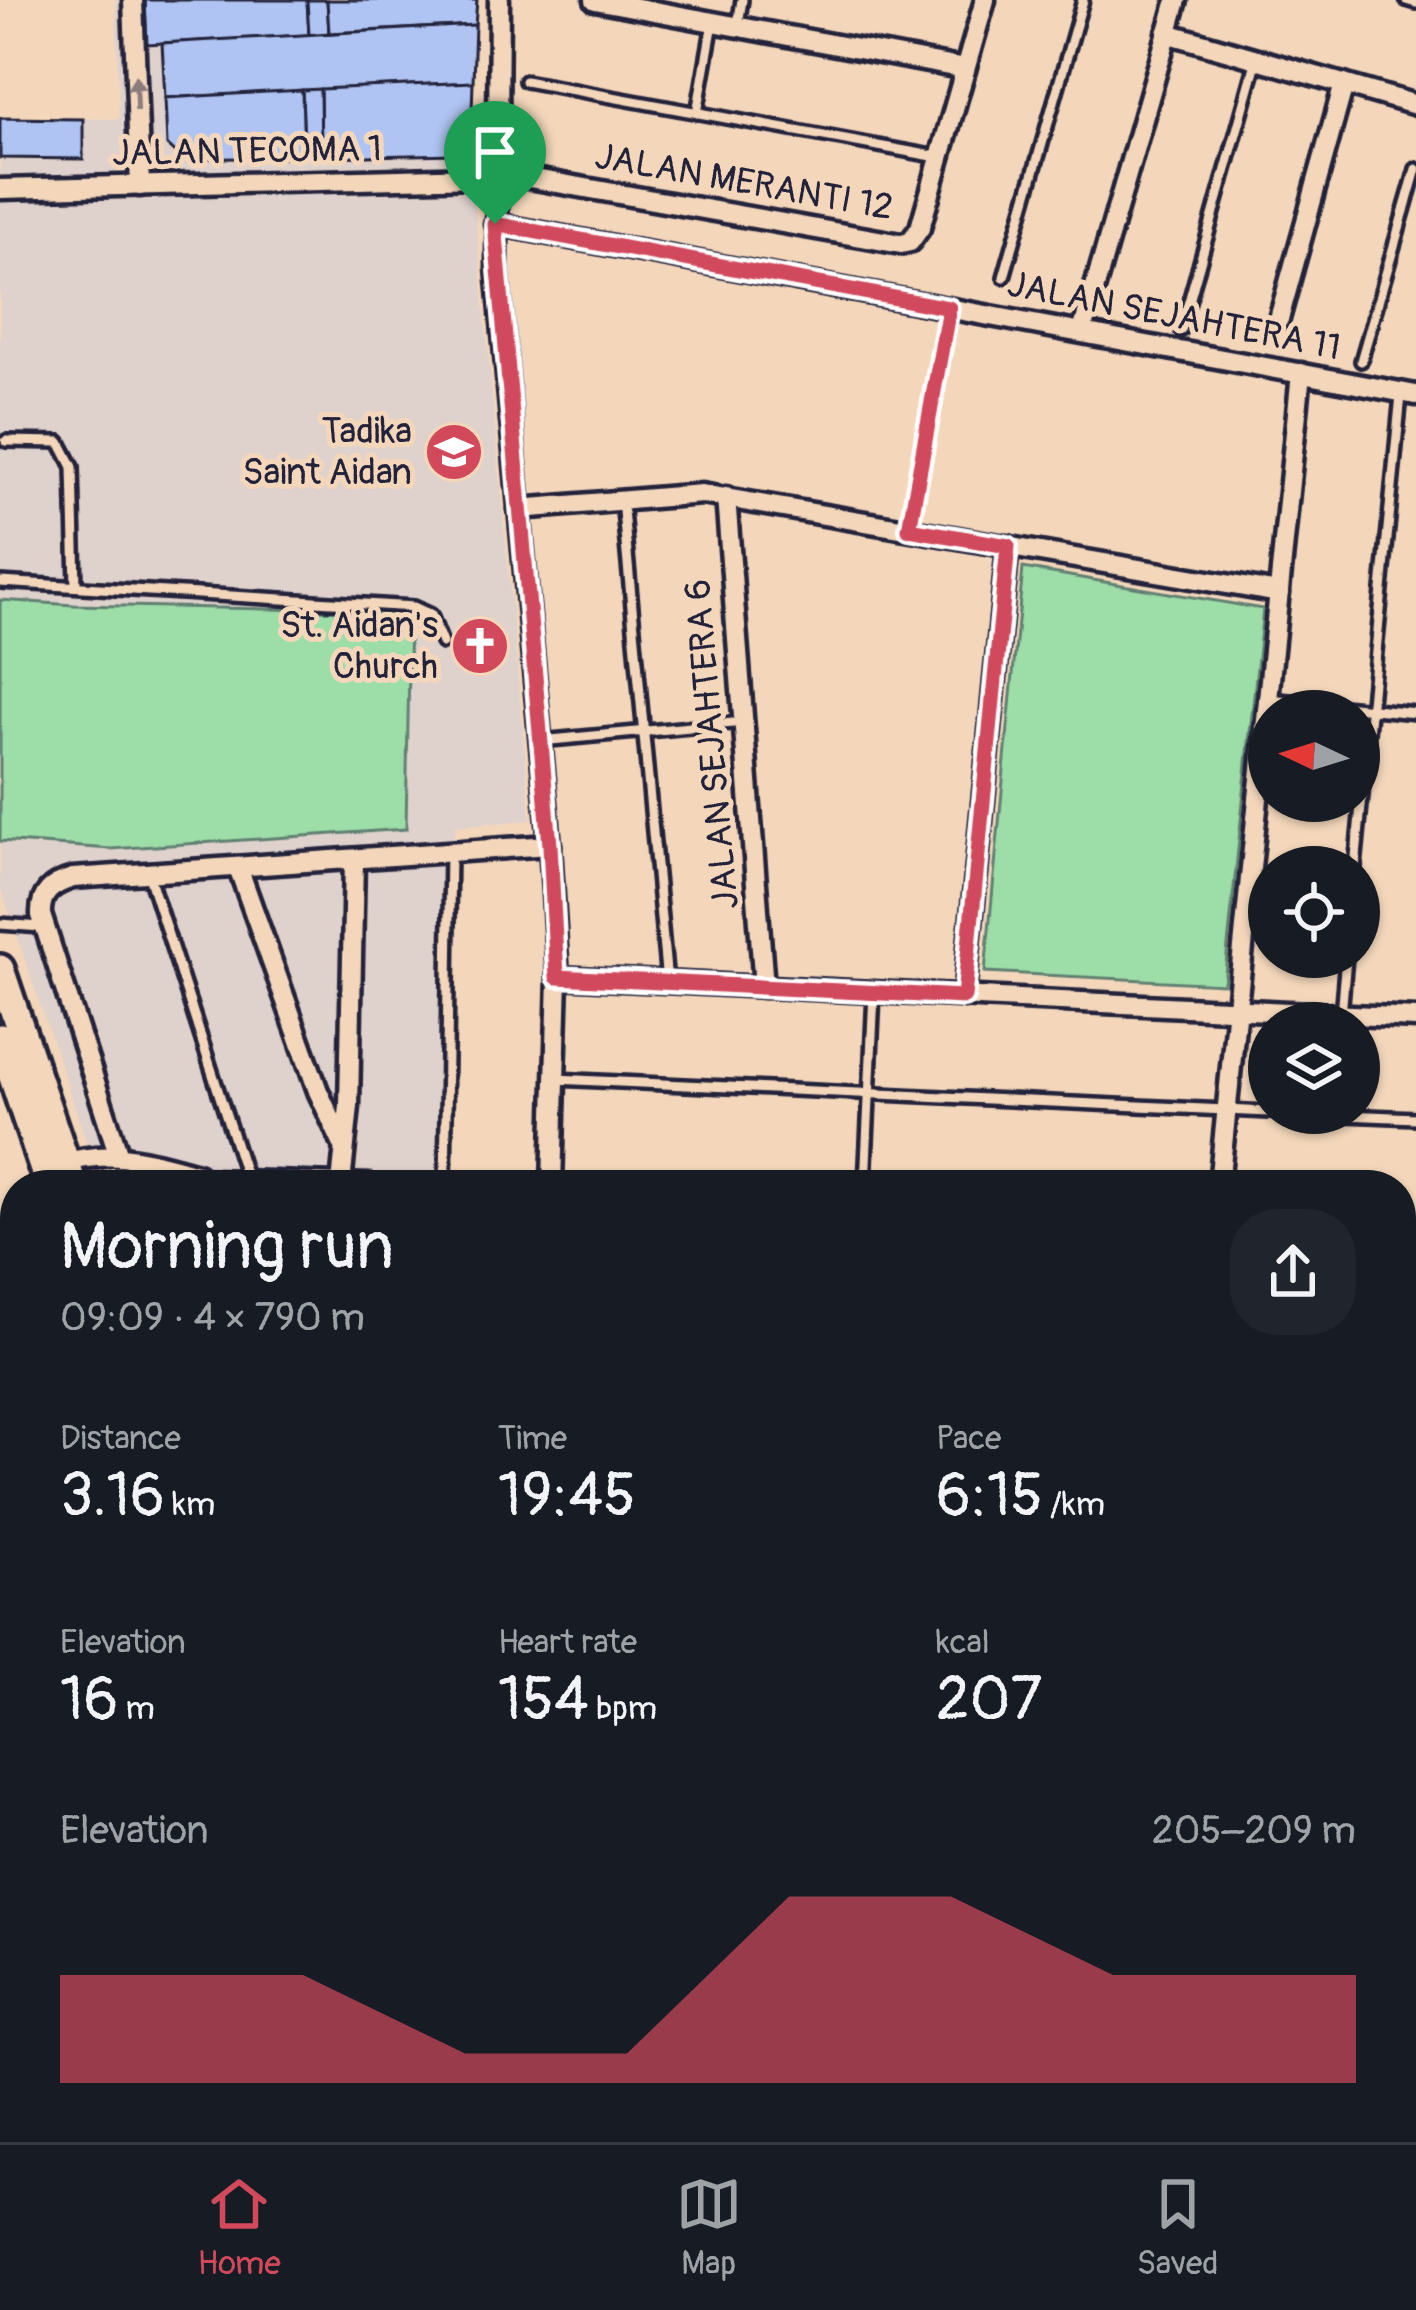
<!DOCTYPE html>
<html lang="en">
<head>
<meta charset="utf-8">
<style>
  :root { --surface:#171b24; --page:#20242c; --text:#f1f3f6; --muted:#9ea1a6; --line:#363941; --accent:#d1495b }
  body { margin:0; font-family:Pangolin,sans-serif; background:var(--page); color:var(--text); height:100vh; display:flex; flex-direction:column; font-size:45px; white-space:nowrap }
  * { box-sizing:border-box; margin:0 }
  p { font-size:39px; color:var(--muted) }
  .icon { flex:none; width:66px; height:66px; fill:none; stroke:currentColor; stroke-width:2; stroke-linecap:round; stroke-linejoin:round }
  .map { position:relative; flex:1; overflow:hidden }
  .side { position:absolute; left:0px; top:1170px; width:1416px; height:972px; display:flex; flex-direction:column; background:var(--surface); border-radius:48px 48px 0 0; box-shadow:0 3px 9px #0004 }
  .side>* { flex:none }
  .needle { width:78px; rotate:274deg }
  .controls { position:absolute; left:1248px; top:690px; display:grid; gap:24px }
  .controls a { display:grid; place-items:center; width:132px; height:132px; border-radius:50%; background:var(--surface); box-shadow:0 3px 9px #0004; font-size:60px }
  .pin { position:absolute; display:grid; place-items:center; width:102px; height:102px; color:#fff; margin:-123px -51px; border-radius:50% 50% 50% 0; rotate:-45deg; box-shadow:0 0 12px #0007 }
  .pin .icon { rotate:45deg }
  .round { display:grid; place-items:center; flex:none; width:126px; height:126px; border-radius:48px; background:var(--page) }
  .headline { display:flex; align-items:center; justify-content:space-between; height:204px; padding:0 60px }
  h1 { font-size:66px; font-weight:600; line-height:90px }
  .stats { display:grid; grid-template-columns:repeat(3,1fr); gap:18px; height:204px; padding:12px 60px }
  .stats div { display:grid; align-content:center }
  .stats b { font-size:60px; font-weight:600 }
  .stats small { font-size:33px; font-weight:400 }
  .stats p { font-size:33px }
  .chart { height:336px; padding:24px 60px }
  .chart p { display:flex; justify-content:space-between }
  .chart svg { width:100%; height:216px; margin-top:12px; fill:var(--accent); opacity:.7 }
  .menu { display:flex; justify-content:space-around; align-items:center; height:168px; border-top:3px solid var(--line); background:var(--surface); font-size:33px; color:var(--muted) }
  .menu a { display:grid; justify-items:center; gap:6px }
  .menu .current { color:var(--accent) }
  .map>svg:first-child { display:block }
  .built { fill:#dfd1cc }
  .green { fill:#9ddea8; stroke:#608072; stroke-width:3 }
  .building { fill:#afc4f2; stroke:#22223b; stroke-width:3 }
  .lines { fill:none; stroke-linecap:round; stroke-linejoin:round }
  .service-casing { stroke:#22223b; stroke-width:18 }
  .minor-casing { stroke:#22223b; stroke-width:27 }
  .secondary-casing { stroke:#22223b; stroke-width:36 }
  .service { stroke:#f4d7bb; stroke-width:9 }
  .minor { stroke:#f4d7bb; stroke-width:18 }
  .secondary { stroke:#f4d7bb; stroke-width:27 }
  .oneway { fill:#8b7c7b }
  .route-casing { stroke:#fff; stroke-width:24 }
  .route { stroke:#d1495b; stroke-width:15 }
  .labels { text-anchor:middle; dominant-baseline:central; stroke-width:10; stroke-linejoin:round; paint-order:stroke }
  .street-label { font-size:36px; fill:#22223b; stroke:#f4d7bb }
  .poi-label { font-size:36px; fill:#22223b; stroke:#f4d7bb; text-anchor:end }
</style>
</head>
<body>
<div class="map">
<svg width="1416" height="2142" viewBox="0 0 1416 2142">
  <rect width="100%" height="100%" fill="#f4d7bb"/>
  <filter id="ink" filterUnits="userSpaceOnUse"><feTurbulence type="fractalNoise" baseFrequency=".00833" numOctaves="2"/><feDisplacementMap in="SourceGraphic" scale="24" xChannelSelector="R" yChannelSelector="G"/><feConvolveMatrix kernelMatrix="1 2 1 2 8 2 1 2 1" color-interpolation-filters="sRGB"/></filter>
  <g filter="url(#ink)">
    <!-- built -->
    <g class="built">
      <polygon points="116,0 477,0 471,142 475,207 531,820 455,826 450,1185 96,1185 87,1144 0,886 0,118 119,119"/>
      <polygon points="15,1886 15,2127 192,2127 191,2142 17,2142 0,2038 0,1890"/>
    </g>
    <!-- green -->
    <g class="green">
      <polygon points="1023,568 1263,609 1224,984 985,972"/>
      <polygon points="0,600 74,605 410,612 406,829 111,849 0,841"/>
    </g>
    <!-- building -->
    <g class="building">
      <polygon points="145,0 307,0 309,35 147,44"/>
      <polygon points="307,0 327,0 329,33 309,35"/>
      <polygon points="327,0 477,0 475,25 329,33"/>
      <polygon points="475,25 473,82 165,98 162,43"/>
      <polygon points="473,82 471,142 456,154 321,157 320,89"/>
      <polygon points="320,89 321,157 304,157 302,90"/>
      <polygon points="302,90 304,157 182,159 167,145 165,98"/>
      <polygon points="0,118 83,119 83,159 0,158"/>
      <polygon points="66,2127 145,2127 142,2142 69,2142"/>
    </g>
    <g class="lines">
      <!-- service casing -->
      <g class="service-casing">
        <g id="service">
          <polyline points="1406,0 1416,3"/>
          <polyline points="738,24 742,0"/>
          <polyline points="525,81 938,157"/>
          <polyline points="697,113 713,23"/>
          <polyline points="1004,277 1083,0"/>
          <polyline points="1181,330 1257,59"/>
          <polyline points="1361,361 1416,169"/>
          <polyline points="6,441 60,442 73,467 76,586"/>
          <polyline points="622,500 667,982"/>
          <polyline points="909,529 948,309"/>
          <polyline points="0,582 414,607 431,615 442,643"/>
          <polyline points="1268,699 1416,713"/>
          <polyline points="540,741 744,722"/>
          <polyline points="1355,867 1401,395"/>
          <polyline points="148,873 247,1180"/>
          <polyline points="0,924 42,927"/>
          <polyline points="1341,1015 1346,957"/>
          <polyline points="555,1079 1269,1112"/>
          <polyline points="1298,1113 1416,1118"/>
          <polyline points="445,1185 450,852"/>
          <polyline points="865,1185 874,993"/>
          <polyline points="1401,1736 1416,1737"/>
          <polyline points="6,1915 15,1966"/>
          <polyline points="44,2127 47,2142"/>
          <polyline points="1373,2127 1416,2137"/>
          <polyline points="421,2142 423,2127"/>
          <polyline points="1009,2142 1012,2127"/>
          <polyline points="1275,2142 1277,2127"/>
        </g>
      </g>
      <!-- minor casing -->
      <g class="minor-casing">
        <g id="minor">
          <polyline points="133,0 140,186"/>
          <polyline points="499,0 497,268 550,845 558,977 552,1185"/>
          <polyline points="595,0 965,69"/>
          <polyline points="1167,33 1416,105"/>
          <polyline points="0,189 518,176 901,244 910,242 920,228 985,0"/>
          <polyline points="495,224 1416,395"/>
          <polyline points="1279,319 1344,84"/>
          <polyline points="1082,332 1177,0"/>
          <polyline points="726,497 764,987"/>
          <polyline points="519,509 702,494 1279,593"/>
          <polyline points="238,867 318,1091 342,1143"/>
          <polyline points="558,977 1416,1018"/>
          <polyline points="964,997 1008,546"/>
          <path d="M119 1156 41 915C40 893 52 884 73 878L550 845"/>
          <path d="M60 1164C111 1148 146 1160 197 1174"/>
          <polyline points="341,1184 349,1106 354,859"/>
          <polyline points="76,1185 113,1177 369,1185"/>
          <polyline points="1219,1185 1301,373"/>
          <polyline points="1401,1230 1416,1231"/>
          <polyline points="1401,1549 1416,1400"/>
          <polyline points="1401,2030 1416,2033"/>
          <polyline points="171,2127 171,2142"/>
          <polyline points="606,2127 793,2142"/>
          <polyline points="314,2142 317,2127"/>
          <polyline points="529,2142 531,2127"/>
        </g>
      </g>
      <!-- secondary casing -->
      <g class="secondary-casing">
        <g id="secondary">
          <polyline points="0,969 73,1185"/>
          <polyline points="0,1038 49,1185"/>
          <polyline points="217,2142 218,2127"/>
          <polyline points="245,2142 245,2127"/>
        </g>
      </g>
      <!-- service -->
      <use href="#service" class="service"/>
      <!-- minor -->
      <use href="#minor" class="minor"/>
      <!-- secondary -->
      <use href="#secondary" class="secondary"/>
    </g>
    <!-- one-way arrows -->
    <defs><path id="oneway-solid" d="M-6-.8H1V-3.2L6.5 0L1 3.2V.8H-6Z" transform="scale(3)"/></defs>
    <use class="oneway" href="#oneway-solid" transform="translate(136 93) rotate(-92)"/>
  </g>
  <g class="lines" filter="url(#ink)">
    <!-- route casing -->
    <g class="route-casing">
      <polygon id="route" points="495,224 949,308 909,529 1008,546 964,997 557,977 550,845"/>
    </g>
    <!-- route -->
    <use href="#route" class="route"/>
  </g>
  <!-- icons -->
  <defs>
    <g id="school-disc" transform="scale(3)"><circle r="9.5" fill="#d1495b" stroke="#f4d7bb"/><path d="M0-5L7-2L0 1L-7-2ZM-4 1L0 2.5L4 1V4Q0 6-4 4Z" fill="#fff"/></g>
    <g id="church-disc" transform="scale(3)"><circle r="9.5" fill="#d1495b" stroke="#f4d7bb"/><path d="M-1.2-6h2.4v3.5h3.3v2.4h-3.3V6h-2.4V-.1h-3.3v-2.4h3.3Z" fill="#fff"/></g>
  </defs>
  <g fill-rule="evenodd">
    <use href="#school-disc" x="454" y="452"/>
    <use href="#church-disc" x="480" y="646"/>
  </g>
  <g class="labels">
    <!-- street labels -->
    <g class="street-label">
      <text transform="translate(247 151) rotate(-1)">JALAN TECOMA 1</text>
      <text transform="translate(744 182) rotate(10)">JALAN MERANTI 12</text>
      <text transform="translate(1174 316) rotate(11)">JALAN SEJAHTERA 11</text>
      <text transform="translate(712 744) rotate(-95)">JALAN SEJAHTERA 6</text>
    </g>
    <!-- poi labels -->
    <g class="poi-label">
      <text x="412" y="431">Tadika<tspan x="412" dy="41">Saint Aidan</tspan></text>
      <text x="438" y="625">St. Aidan's<tspan x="438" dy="41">Church</tspan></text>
    </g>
  </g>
</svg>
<div class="controls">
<a><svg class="needle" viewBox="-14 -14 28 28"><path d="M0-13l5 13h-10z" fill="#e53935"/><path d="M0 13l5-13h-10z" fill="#9ea1a6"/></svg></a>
<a><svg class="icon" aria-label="locate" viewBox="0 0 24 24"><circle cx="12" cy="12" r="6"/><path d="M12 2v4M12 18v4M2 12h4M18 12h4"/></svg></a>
<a><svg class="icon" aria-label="layers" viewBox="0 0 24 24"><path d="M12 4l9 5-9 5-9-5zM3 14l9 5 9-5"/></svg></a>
</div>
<div class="pin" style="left:495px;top:224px;background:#1e9e55"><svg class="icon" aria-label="arrive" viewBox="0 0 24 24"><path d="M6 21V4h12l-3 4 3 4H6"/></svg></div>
<section class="side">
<div class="headline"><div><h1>Morning run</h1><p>09:09 · 4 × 790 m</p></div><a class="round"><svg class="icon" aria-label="share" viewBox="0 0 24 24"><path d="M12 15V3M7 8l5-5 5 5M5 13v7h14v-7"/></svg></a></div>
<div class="stats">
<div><p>Distance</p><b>3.16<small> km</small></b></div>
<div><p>Time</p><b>19:45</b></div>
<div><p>Pace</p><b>6:15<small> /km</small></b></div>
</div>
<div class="stats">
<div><p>Elevation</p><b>16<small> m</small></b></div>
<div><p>Heart rate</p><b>154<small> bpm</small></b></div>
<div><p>kcal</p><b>207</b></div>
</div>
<div class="chart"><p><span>Elevation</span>205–209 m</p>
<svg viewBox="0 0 160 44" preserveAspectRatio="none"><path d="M0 44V22L10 22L20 22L30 22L40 30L50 38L60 38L70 38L80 22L90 6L100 6L110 6L120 14L130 22L140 22L150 22L160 22V44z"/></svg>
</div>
</section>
</div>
<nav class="menu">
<a class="current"><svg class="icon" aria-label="home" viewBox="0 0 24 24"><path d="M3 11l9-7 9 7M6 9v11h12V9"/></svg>Home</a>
<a><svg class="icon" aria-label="map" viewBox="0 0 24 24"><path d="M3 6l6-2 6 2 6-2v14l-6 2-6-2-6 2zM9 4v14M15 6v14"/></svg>Map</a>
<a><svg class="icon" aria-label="saved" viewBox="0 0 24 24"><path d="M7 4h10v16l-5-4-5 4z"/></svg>Saved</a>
</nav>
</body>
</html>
